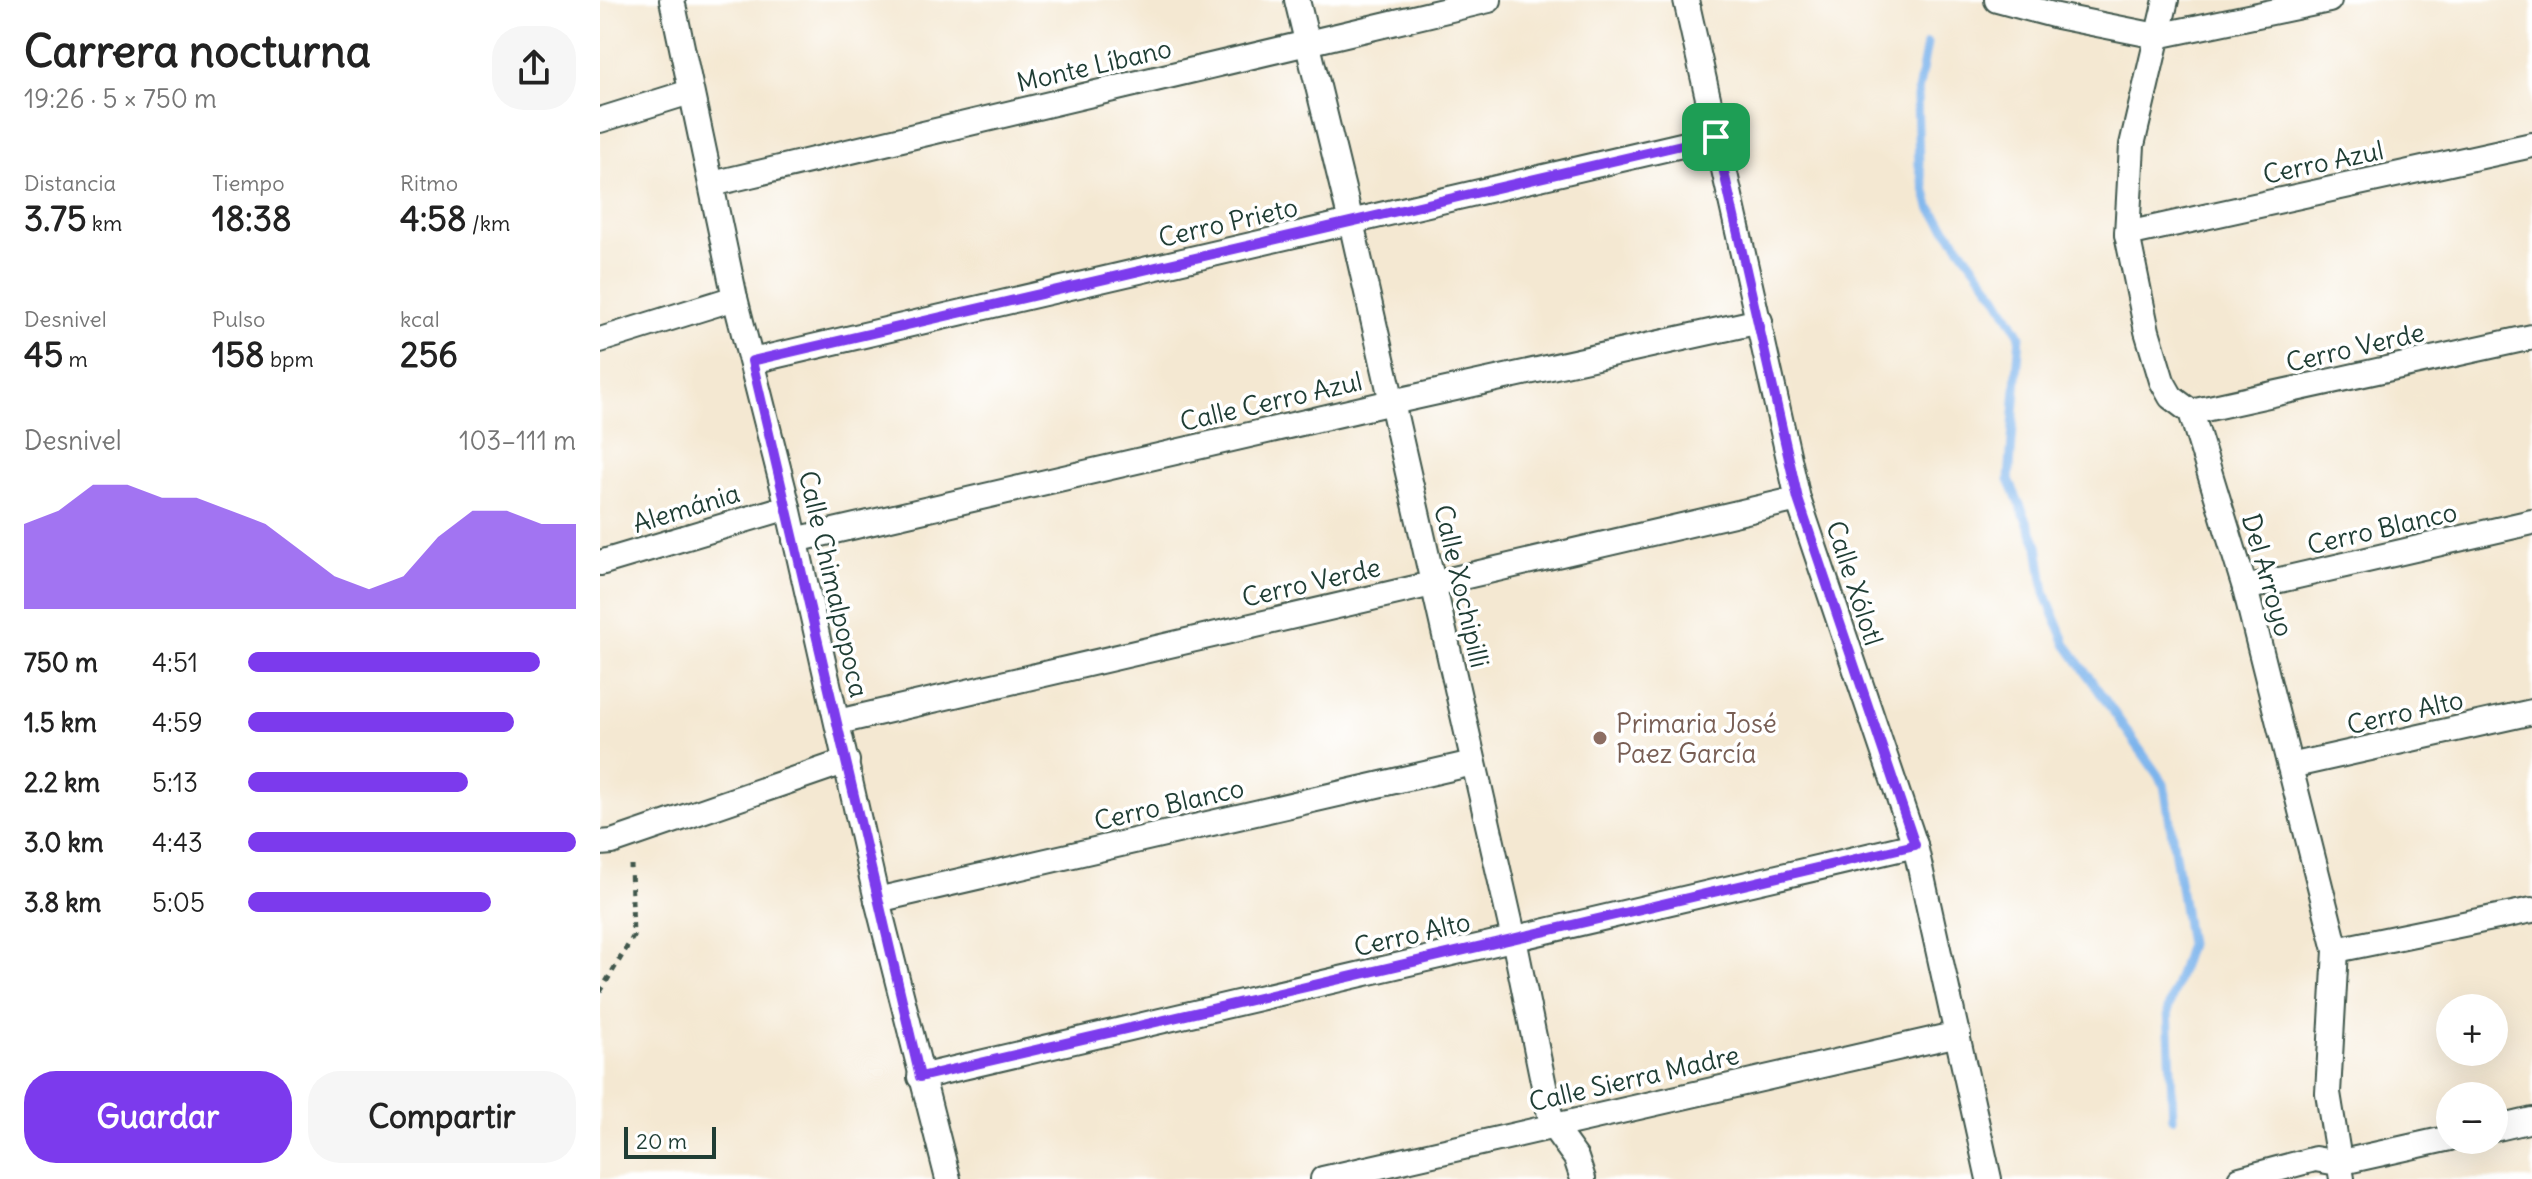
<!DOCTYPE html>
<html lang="es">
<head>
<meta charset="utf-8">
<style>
  :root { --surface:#fff; --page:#f6f6f6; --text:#222; --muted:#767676; --accent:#7c3aed }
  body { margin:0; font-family:Delius,sans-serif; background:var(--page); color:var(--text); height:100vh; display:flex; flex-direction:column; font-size:30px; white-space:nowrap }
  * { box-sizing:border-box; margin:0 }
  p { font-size:26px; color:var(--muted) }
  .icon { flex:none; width:44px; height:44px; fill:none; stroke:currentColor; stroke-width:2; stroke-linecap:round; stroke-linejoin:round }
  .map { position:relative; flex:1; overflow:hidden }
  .side { display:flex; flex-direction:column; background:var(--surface); width:600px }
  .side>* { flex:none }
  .buttons { position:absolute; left:1836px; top:994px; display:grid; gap:16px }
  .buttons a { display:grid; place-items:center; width:72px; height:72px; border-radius:50%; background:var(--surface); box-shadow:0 8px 32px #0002; font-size:40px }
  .scale { position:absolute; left:24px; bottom:20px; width:92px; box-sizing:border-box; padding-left:8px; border:4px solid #1f3d34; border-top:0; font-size:22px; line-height:28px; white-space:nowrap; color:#1f3d34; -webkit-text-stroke:6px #fff; paint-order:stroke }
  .pin { position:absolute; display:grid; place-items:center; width:68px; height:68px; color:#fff; margin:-34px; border-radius:16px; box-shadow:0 4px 12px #0006 }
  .round { display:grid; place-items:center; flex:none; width:84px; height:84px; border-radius:32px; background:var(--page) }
  .overview { display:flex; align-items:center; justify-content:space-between; height:136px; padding:0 24px }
  h1 { font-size:44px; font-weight:800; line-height:60px }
  .figures { display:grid; grid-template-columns:repeat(3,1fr); gap:12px; height:136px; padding:8px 24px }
  .figures div { display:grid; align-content:center }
  .figures b { font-size:34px; font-weight:800 }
  .figures small { font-size:22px; font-weight:400 }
  .figures p { font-size:22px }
  .chart { height:224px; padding:16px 24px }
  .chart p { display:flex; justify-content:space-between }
  .chart svg { width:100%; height:144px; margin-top:8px; fill:var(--accent); opacity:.7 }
  .cta { display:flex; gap:16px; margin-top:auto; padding:16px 24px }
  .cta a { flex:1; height:92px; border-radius:32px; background:var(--accent); color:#fff; font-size:32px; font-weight:800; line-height:92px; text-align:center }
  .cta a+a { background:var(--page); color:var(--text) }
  ul { padding:0 24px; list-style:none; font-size:26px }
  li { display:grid; grid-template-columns:128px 96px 1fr; align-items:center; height:60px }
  li i { height:20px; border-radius:10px; background:var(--accent) }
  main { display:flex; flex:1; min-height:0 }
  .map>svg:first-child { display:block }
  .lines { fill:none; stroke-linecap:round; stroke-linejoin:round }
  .stream { stroke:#7cb4ec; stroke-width:9 }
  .street-casing { stroke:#3f574c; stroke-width:28 }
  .path { stroke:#3f574c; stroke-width:5; stroke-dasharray:6 6; stroke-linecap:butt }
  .street { stroke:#fff; stroke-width:24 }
  .route-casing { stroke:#fff; stroke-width:16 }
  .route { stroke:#7c3aed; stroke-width:10 }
  .education-dot { fill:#8d6e63; stroke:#fff; stroke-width:3 }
  .labels { text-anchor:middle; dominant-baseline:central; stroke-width:7; stroke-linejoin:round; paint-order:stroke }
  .street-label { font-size:26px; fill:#1f3d34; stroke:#fff }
  .education-label { font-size:26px; fill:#785e54; stroke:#fff; text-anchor:start }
</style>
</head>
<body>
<main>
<section class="side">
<div class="overview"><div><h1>Carrera nocturna</h1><p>19:26 · 5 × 750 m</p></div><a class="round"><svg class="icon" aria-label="share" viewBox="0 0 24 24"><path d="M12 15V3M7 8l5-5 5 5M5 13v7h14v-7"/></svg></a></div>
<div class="figures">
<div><p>Distancia</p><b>3.75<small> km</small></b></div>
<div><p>Tiempo</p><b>18:38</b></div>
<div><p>Ritmo</p><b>4:58<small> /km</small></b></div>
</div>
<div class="figures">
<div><p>Desnivel</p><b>45<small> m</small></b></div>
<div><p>Pulso</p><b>158<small> bpm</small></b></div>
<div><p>kcal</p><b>256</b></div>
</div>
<div class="chart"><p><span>Desnivel</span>103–111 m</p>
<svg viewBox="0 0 160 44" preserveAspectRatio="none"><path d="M0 44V18L10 14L20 6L30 6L40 10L50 10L60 14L70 18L80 26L90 34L100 38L110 34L120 22L130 14L140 14L150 18L160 18V44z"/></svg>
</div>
<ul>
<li><b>750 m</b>4:51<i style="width:89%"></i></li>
<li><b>1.5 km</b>4:59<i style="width:81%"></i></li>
<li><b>2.2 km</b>5:13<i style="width:67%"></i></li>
<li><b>3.0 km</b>4:43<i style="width:100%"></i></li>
<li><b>3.8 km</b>5:05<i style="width:74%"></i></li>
</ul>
<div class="cta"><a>Guardar</a><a>Compartir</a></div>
</section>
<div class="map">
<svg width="1932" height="1179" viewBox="0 0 1932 1179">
  <rect width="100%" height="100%" fill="#fff"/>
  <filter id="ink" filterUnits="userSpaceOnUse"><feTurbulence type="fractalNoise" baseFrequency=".0125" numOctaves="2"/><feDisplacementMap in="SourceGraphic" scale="16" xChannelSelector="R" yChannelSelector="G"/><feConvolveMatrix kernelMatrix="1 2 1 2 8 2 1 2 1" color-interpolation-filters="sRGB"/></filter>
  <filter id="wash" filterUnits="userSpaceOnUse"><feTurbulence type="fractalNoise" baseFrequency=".006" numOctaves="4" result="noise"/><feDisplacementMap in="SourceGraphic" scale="32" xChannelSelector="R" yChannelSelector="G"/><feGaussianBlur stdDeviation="1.8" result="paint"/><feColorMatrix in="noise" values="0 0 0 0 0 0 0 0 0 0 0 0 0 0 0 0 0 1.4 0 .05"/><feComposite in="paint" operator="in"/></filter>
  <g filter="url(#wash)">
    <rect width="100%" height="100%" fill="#f4e8d2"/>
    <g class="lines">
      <!-- stream -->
      <polyline class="stream" points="1327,44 1317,97 1319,165 1330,207 1397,296 1420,335 1409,480 1438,546 1445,593 1466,644 1564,784 1589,944 1568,1009 1573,1118"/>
    </g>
  </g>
  <g filter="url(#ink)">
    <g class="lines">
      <!-- street casing -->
      <g class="street-casing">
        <g id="street">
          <polyline points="72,0 135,298 188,507 277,900 348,1179"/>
          <polyline points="697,0 751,222 914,939 952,1125 976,1158 983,1179"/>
          <polyline points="1086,0 1198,499 1315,845 1389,1179"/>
          <polyline points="1397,0 1457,16 1557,36 1729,0"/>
          <polyline points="1566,0 1532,145 1527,234 1547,331 1562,381 1571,397 1591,412 1645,588 1736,950 1728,1093 1742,1179"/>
          <polyline points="0,120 90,92"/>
          <polyline points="112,184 889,0"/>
          <polyline points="1527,234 1932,145"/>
          <polyline points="0,340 135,298"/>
          <polyline points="152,361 1116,137"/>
          <polyline points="1591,412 1932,337"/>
          <polyline points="195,540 792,402 1160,321"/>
          <polyline points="0,563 188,507"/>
          <polyline points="1645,588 1932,522"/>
          <polyline points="238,722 1198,499"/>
          <polyline points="1690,766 1932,712"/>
          <polyline points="0,843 12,842 247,761"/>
          <polyline points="277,900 873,763"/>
          <polyline points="1736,950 1932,910"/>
          <polyline points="320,1077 1315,845"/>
          <polyline points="1894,1129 1932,1120"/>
          <polyline points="723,1179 1358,1034"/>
          <polyline points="1640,1179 1715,1159 1738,1163 1850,1138"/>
        </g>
      </g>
      <!-- path -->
      <polyline class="path" points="0,992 33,937 31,865"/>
      <!-- street -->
      <use href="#street" class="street"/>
    </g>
  </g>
  <g class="lines" filter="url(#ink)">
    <!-- route casing -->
    <g class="route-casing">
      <polygon id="route" points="1116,137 1198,499 1315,845 320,1077 152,361"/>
    </g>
    <!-- route -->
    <use href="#route" class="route"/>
  </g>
  <!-- markers -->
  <circle class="education-dot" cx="1000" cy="738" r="8"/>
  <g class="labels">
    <!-- street labels -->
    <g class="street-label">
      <text transform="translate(494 65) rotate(-13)">Monte Líbano</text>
      <text transform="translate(1723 162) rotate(-12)">Cerro Azul</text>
      <text transform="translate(628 222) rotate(-13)">Cerro Prieto</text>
      <text transform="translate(1755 347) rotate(-13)">Cerro Verde</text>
      <text transform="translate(671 401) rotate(-13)">Calle Cerro Azul</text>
      <text transform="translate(86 508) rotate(-17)">Alemánia</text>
      <text transform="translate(1782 528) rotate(-13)">Cerro Blanco</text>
      <text transform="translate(1668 575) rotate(74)">Del Arroyo</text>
      <text transform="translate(711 582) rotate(-13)">Cerro Verde</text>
      <text transform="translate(1255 583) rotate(72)">Calle Xólotl</text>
      <text transform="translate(234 584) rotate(77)">Calle Chimalpopoca</text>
      <text transform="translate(862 586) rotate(77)">Calle Xochipilli</text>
      <text transform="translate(1805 712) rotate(-13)">Cerro Alto</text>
      <text transform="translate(569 804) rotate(-13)">Cerro Blanco</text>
      <text transform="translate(812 934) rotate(-13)">Cerro Alto</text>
      <text transform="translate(1034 1078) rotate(-13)">Calle Sierra Madre</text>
    </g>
    <!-- education labels -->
    <g class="education-label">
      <text x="1016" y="723">Primaria José<tspan x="1016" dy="30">Paez García</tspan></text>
    </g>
  </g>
</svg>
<div class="buttons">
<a>+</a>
<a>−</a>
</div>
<div class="scale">20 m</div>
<div class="pin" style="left:1116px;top:137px;background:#1e9e55"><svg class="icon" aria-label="arrive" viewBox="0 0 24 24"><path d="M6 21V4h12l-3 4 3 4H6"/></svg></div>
</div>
</main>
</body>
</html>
